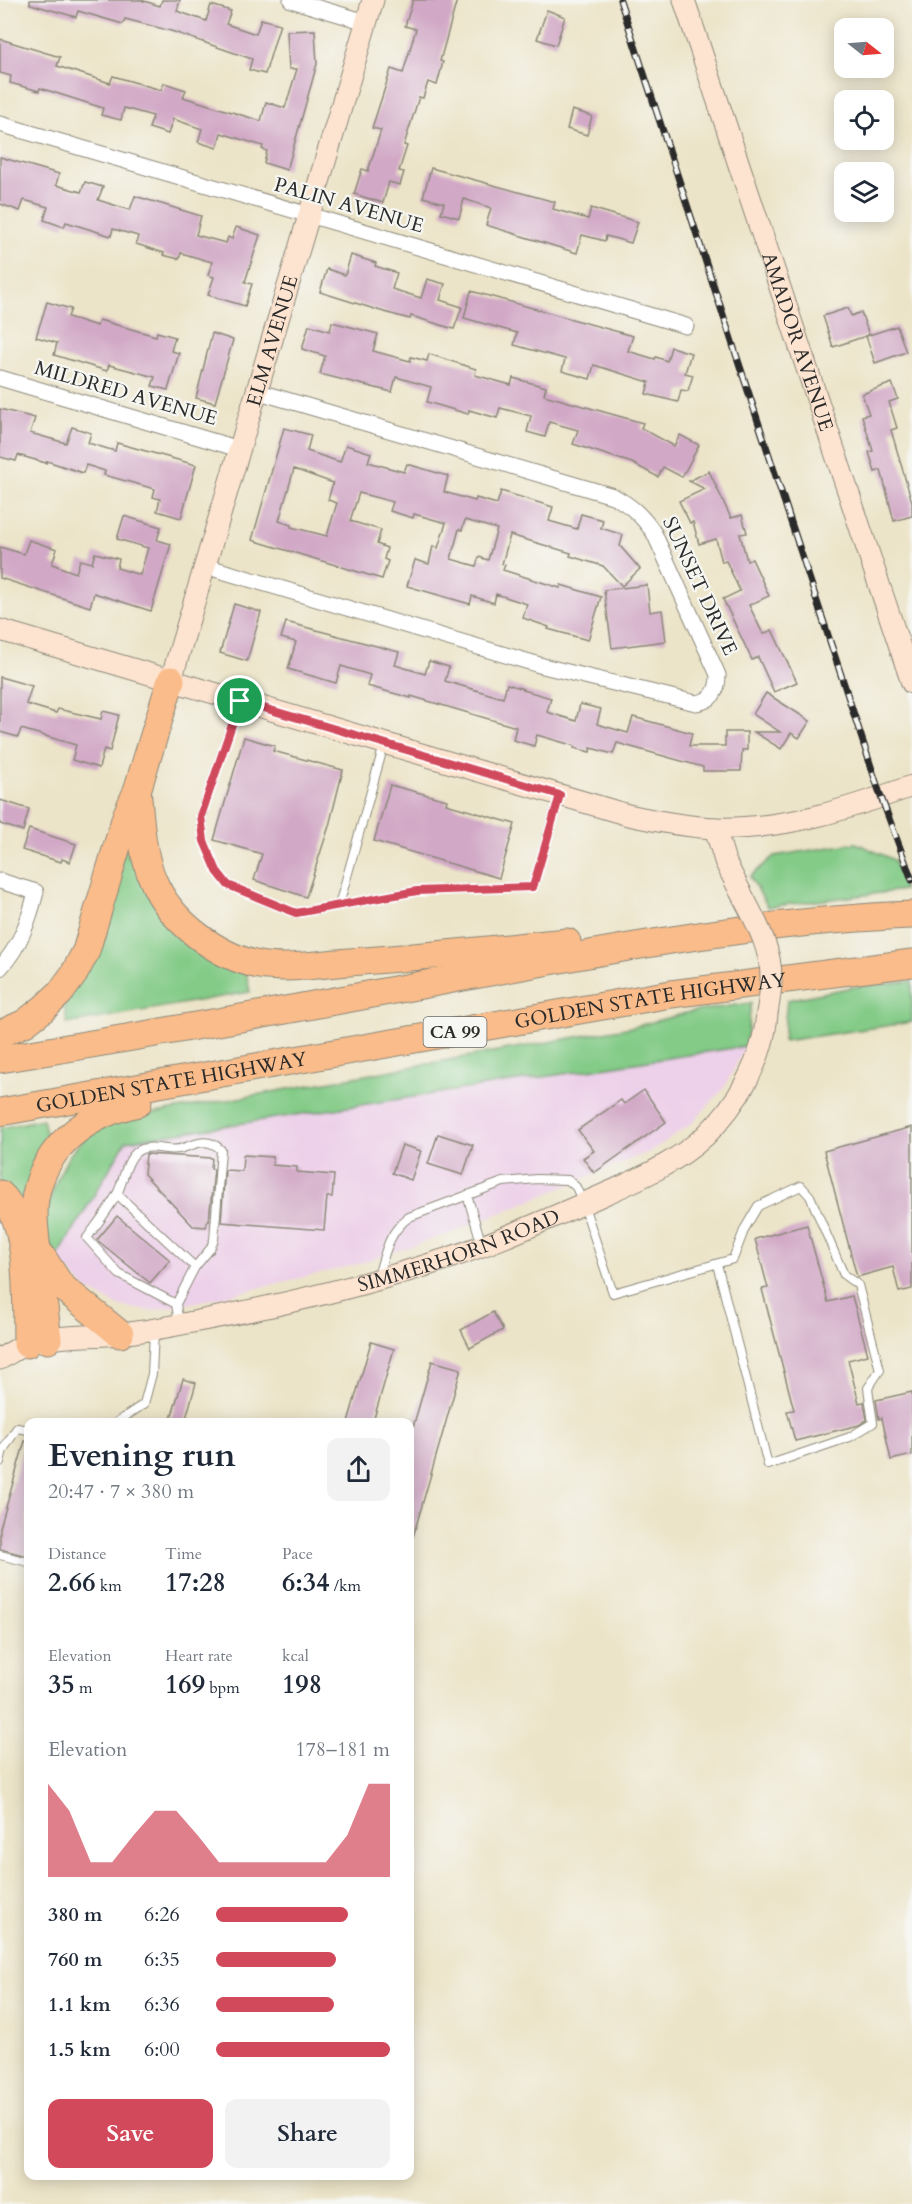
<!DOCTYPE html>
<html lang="en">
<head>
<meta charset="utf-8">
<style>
  :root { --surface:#fff; --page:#f2f2f3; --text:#1f2937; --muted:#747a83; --accent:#d1495b }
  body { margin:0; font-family:Cardo,serif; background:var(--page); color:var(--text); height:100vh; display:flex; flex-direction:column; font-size:22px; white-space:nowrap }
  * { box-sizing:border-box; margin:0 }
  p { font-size:20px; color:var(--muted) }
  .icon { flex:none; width:33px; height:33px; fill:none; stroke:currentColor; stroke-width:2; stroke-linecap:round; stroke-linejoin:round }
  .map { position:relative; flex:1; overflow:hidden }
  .side { position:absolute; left:24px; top:1418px; width:390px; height:762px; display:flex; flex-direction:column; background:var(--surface); border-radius:12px; box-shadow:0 3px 15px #0003 }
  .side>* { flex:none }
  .needle { width:39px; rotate:107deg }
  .fabs { position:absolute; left:834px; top:18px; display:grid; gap:12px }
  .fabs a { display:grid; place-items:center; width:60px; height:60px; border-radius:12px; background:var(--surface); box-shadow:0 3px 15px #0003; font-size:30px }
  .pin { position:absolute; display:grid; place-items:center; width:51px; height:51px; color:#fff; margin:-26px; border:3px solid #fff; border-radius:50%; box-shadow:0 2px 6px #0007 }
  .round { display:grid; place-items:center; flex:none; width:63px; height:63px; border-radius:12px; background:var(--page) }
  .summary { display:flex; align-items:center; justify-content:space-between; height:102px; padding:0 24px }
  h1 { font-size:33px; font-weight:600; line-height:45px }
  .metrics { display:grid; grid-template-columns:repeat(3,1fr); gap:9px; height:102px; padding:6px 24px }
  .metrics div { display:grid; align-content:center }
  .metrics b { font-size:26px; font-weight:600 }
  .metrics small { font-size:16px; font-weight:400 }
  .metrics p { font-size:16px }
  .chart { height:168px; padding:12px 24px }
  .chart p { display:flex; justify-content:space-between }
  .chart svg { width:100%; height:108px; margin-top:6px; fill:var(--accent); opacity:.7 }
  .primary-button { display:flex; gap:12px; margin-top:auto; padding:12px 24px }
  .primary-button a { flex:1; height:69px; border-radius:12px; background:var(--accent); color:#fff; font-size:24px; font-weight:600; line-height:69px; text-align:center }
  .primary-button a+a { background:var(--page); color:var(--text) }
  ul { padding:0 24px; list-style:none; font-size:20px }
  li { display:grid; grid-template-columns:96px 72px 1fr; align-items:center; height:45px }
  li i { height:15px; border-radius:8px; background:var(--accent) }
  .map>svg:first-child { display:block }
  .built { fill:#edd0e9 }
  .green { fill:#83cb87; stroke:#577b59; stroke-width:1.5 }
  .building { fill:#d1a8c6; fill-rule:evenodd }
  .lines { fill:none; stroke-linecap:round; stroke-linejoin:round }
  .lane-casing { stroke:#8c887a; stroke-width:10 }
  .street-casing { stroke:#8c887a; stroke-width:17 }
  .secondary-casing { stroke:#8c887a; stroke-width:23 }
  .highway-casing { stroke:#8c887a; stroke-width:29 }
  .lane { stroke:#fff; stroke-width:8 }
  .street { stroke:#fff; stroke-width:15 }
  .secondary { stroke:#fde4d0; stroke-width:21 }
  .highway { stroke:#f9bc8a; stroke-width:27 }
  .rail-casing { stroke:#2b2b2b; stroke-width:7 }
  .rail { stroke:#f6f6f2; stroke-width:4.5; stroke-dasharray:14; stroke-linecap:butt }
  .secondary-bridge-casing { stroke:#8c887a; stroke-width:23; stroke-linecap:butt }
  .secondary-bridge { stroke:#fde4d0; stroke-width:21 }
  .route-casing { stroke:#fff; stroke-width:12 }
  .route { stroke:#d1495b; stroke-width:8 }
  .labels { text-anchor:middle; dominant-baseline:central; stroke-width:4.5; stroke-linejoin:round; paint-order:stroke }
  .shield { fill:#f6f6f2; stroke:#686867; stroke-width:1.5 }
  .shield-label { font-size:18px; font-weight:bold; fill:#2b2b2b }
  .street-label { font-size:20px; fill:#2b2b2b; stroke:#f6f6f2 }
</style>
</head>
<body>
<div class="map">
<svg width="912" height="2204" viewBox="0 0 912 2204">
  <rect width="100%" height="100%" fill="#f6f6f2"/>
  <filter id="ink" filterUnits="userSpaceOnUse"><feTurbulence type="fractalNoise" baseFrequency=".0167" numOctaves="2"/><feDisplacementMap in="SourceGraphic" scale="12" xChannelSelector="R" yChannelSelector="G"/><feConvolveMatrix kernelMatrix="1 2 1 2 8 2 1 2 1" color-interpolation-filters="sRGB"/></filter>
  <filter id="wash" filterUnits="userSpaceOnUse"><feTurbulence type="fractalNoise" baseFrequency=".008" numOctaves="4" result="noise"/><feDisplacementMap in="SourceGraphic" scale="24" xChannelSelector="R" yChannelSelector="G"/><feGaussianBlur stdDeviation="1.35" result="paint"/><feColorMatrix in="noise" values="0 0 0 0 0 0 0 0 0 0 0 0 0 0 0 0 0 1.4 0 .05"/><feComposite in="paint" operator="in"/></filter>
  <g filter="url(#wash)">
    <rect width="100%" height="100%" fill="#ece4c8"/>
    <!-- built -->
    <polygon class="built" points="746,1046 724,1088 691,1124 651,1151 449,1234 355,1265 212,1299 152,1311 119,1306 86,1289 57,1258 126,1141"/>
    <!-- green -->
    <g class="green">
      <polygon points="132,829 141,877 246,972 250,992 67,1024 64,1004"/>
      <polygon points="856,843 894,860 904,890 768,907 750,877 774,856"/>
      <polygon points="912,981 912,1022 783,1041 787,1000 853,987"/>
      <path d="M751 1003 746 1046 126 1141 57 1258C53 1250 47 1241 46 1233 41 1211 62 1163 76 1147 89 1131 110 1125 128 1118L637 1026 690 1012Z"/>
      <polygon points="43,1119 48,1143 25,1207 0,1182 0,1128"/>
    </g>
    <g id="blocks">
      <!-- building -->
      <g class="building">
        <polygon points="30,0 141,0 160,6 162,0 180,0 177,11 206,21 211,5 231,11 226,24 256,34 261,19 280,24 265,74 249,70 252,59 171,31 125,19 123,24 78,11 76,17 30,4"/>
        <polygon points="413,0 457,0 440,61 443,62 437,85 428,82 423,98 419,97 404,145 407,146 399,171 404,172 400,185 389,182 383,203 354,194 362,169 368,171 381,130 372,128 391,69 403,73 416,29 405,26"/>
        <polygon points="547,10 565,17 556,45 537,39"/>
        <polygon points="315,30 317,64 287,170 264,163 267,151 262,149 263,146 221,133 217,148 198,142 202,129 173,119 168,134 149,128 153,116 124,108 121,120 101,115 103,108 40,88 39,91 10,83 11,76 0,73 0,39 60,57 57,66 110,83 113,76 161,90 164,83 186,90 183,97 261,121 266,102 285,108 297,69 289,69 287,31"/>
        <polygon points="572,110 592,116 587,135 567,129"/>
        <polygon points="0,157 59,174 56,185 81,192 85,182 103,187 98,200 130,210 135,196 201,216 196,235 226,243 228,237 232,239 236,227 260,235 245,282 252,284 245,306 208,295 214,277 208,275 212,262 181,253 179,259 163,255 164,253 136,244 138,236 113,229 111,236 66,222 64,227 44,220 48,207 24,200 20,211 0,204"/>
        <polygon points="431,168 555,202 553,209 588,219 591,208 638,222 631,243 606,236 605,241 582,235 577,253 486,225 491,208 464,199 459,218 441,213 444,203 423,197"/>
        <polygon points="351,255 376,263 375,266 397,273 392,289 421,298 427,279 445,284 440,300 462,307 454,329 411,316 410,319 384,312 320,292 327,269 345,275"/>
        <polygon points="471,291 633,336 628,351 655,359 656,357 667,361 671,347 691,353 685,373 693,375 688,391 681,390 678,402 646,394 649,382 594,365 590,379 562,371 565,359 514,345 517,333 464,318"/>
        <polygon points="47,302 71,309 68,317 97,326 99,320 156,336 157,332 175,337 171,351 179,353 168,390 152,386 155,377 109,365 107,371 54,355 57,343 36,337"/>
        <polygon points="848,308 851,316 861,312 869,335 833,347 823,316"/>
        <polygon points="332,322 378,334 373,351 410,361 411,357 427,361 429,354 476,369 475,375 511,385 513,378 546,387 544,395 643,423 641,428 674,446 680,435 699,445 682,477 663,467 658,477 632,463 573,444 578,430 549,422 545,437 527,432 531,416 500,408 497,418 469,410 468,414 427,402 431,387 396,377 392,392 320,374 325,356 302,349 309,325 330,331"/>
        <polygon points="897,326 906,352 875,363 866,336"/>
        <polygon points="212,333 233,340 215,403 196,398"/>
        <polygon points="892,383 898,399 889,402 897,428 891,430 912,502 912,516 894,521 881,470 875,472 869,452 873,451 862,416 869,414 862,394"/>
        <polygon points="0,409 35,418 30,433 66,443 72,427 91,433 88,443 115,451 117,443 196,465 181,518 157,511 160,499 153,497 155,489 104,475 105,471 86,465 83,473 47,461 46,463 18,455 16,461 0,457"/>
        <path d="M284 428 311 435 307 451 340 462 346 445 371 453 368 462 404 472 407 464 448 476 444 492 475 501 476 498 497 504 501 491 553 507 549 521 577 529 581 514 603 520 601 528 623 535 620 546 640 569 622 586 603 566 570 556 571 553 510 535 502 564 505 565 503 570 560 588 561 585 601 597 588 640 548 629 549 627 523 618 527 604 496 594 494 603 472 596 470 604 407 586 415 560 429 564 433 546 438 548 446 523 414 514 413 518 390 511 393 502 359 493 350 521 381 530 377 544 387 548 384 559 388 561 382 579 252 540ZM294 469 333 483 328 500 337 503 327 536 291 527V525L279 521ZM465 520 497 529 488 560 479 557 476 566 451 559 459 529 462 530Z"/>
        <polygon points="709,471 731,518 742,515 747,533 740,534 747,561 752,559 769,596 749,605 763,634 772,630 797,682 774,692 758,657 752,660 723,599 740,591 726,561 722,562 716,539 699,544 693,522 690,523 679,501 705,489 689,481"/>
        <polygon points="124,516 161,527 157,540 171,544 151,611 94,593 90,607 0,578 0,547 24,554 29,540 57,549 52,564 76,573 80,560 92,563 95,553 119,559 117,568 140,575 148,548 117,539"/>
        <polygon points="647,585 650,612 662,610 666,641 612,648 604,590"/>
        <polygon points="234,604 261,612 247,661 220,653"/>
        <polygon points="286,622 399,652 395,665 425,674 429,661 449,667 445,681 503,698 507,684 524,689 523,690 551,698 547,712 576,721 580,704 601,709 597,724 628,733 633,717 692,733 689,746 725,746 725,732 747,732 747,750 742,750 741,771 703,771 703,767 617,743 613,754 591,748 590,752 574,748 575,746 537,735 534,746 513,740 516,727 411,696 411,698 367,686 370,675 341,666 336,683 288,669 296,642 281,638"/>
        <polygon points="0,677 32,686 26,704 56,713 58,709 101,719 103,711 119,715 110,751 104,749 99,768 72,760 76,745 21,729 18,737 0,732"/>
        <polygon points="766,693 810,721 799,738 791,733 781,749 754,732 780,732 753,714"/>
        <polygon points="244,737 275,746 273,751 343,770 329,826 306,897 254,880 262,854 214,840"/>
        <polygon points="390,785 447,800 446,804 515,824 499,878 374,841"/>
        <polygon points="0,800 29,809 23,831 0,824"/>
        <polygon points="29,829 76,844 70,862 62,859 61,862 22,850"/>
        <polygon points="644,1090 666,1122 594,1173 583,1158 594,1151 578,1130 621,1100 624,1104"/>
        <polygon points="912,1127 912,1289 899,1292 893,1267 857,1277 824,1151"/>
        <polygon points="438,1134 473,1145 463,1175 428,1164"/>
        <polygon points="402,1145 421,1151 411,1180 392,1173"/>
        <polygon points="146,1154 212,1158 211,1169 214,1169 209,1221 207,1221 206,1227 193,1226 144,1174"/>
        <polygon points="243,1155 273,1157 272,1165 297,1167 297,1172 334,1175 332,1197 327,1197 324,1230 221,1222 225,1170 242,1171"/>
        <polygon points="117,1216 170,1260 150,1283 97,1240"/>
        <polygon points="807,1225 828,1302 852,1296 868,1355 848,1360 859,1403 864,1402 867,1420 859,1425 795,1441 787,1411 794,1410 762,1289 768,1288 755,1239"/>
        <polygon points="493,1312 503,1330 470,1348 461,1330"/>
        <polygon points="371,1342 394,1349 373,1422 348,1422"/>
        <polygon points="432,1361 461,1369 413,1537 410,1536 410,1438"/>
        <polygon points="183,1379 196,1383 185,1422 170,1422"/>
        <polygon points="912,1392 912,1455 891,1460 882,1418 879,1419 876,1400"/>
        <polygon points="25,1441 28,1442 27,1556 0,1549 0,1528"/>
      </g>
    </g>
  </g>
  <g filter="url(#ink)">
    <use href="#blocks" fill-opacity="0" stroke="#8c887a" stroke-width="1.5"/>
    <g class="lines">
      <!-- lane casing -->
      <g class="lane-casing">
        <g id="lane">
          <polyline points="239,702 201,816 204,841 217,871 228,885 296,913 417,891 533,887 559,796"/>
          <polyline points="339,905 384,745"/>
          <polyline points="117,1194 195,1267"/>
          <polyline points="467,1195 482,1245"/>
          <path d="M378 1276C386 1251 388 1233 409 1217L503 1182 537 1179 568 1180 576 1187 583 1203 613 1293 733 1259 745 1228 758 1206 801 1186 810 1196 844 1275 858 1285 880 1370 868 1388 873 1423 850 1437 768 1465 717 1264"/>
          <path d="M176 1304 119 1274 87 1238C97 1224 110 1208 118 1192 124 1179 127 1154 142 1149 155 1144 169 1153 183 1148 197 1143 209 1137 221 1150L214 1240 210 1249 195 1267 176 1304 179 1323"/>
          <polyline points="117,1422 144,1404 152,1374 154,1331"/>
          <polyline points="0,1462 3,1450 17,1428 28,1430"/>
          <polyline points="0,1555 28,1562"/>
        </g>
      </g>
      <!-- street casing -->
      <g class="street-casing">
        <g id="street">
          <polyline points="291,0 366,22"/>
          <polyline points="0,124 686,326"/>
          <polyline points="0,378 239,449"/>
          <path d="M205 566 543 666 696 703C712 701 718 691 718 675L654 533C642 516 632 506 613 496L256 391"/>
          <path d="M0 881 36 892C29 920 20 947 0 968"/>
        </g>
      </g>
      <!-- secondary casing -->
      <g class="secondary-casing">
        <g id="secondary">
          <path id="s1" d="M684 0 912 683"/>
          <path d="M0 630 628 815C656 821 686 827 715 828 784 830 848 809 912 786"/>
          <path id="s2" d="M171 680 373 0"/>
          <polyline points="715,828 725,861 740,891"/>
          <path id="s3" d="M0 1359C9 1354 18 1347 28 1344 56 1335 89 1337 118 1334 145 1332 172 1326 198 1321 283 1305 367 1285 449 1258 496 1242 542 1222 587 1202 627 1184 673 1166 705 1136 738 1104 764 1059 767 1013"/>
        </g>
      </g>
      <!-- highway casing -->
      <g class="highway-casing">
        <g id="highway">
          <path d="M137 791C141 821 141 852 153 880 170 921 216 956 259 965 288 970 321 964 350 962 422 957 495 949 567 942"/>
          <polyline points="0,1034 25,1023 43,1009 60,993 74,974 86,951 126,816 137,791 171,680"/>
          <path d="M0 1059C150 1035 299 1008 448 980 601 951 756 921 912 915"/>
          <path id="s4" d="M0 1112 671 994 912 963"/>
          <path d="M0 1194C31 1221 26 1305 27 1344"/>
          <polyline points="41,1255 61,1286 120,1334"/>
          <path d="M48 1340C45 1313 41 1285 38 1258 36 1239 32 1219 35 1199 44 1145 88 1114 138 1103"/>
        </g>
      </g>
      <!-- lane -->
      <use href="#lane" class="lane"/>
      <!-- street -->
      <use href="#street" class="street"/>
      <!-- secondary -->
      <use href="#secondary" class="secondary"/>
      <!-- highway -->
      <use href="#highway" class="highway"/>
      <!-- rail casing -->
      <g class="rail-casing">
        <polyline id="rail" points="620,0 881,797 912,880"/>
      </g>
      <!-- rail -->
      <use href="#rail" class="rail"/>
      <!-- secondary-bridge casing -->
      <g class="secondary-bridge-casing">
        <path id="secondary-bridge" d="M740 891C754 918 772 948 771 980 771 991 769 1002 767 1013"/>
      </g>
      <!-- secondary-bridge -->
      <use href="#secondary-bridge" class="secondary-bridge"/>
    </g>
  </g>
  <g class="lines" filter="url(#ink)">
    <!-- route casing -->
    <g class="route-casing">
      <polygon id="route" points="240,701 560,795 533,887 417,891 296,913 228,885 217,871 204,841 201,816"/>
    </g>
    <!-- route -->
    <use href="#route" class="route"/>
  </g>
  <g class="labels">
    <!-- shield labels -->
    <rect class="shield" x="423.5" y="1017" width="63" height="30" rx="4.5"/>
    <g class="shield-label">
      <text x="455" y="1032">CA 99</text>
    </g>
    <!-- street labels -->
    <g class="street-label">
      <text transform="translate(349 205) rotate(16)">PALIN AVENUE</text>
      <text stroke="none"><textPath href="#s2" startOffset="354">ELM AVENUE</textPath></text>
      <text stroke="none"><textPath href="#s1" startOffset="360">AMADOR AVENUE</textPath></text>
      <text transform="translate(126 393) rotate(16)">MILDRED AVENUE</text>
      <text transform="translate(700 586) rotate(65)">SUNSET DRIVE</text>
      <text stroke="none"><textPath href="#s4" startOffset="660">GOLDEN STATE HIGHWAY</textPath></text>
      <text stroke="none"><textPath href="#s4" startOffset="174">GOLDEN STATE HIGHWAY</textPath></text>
      <text stroke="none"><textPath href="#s3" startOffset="474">SIMMERHORN ROAD</textPath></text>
    </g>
  </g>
</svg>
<div class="fabs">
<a><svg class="needle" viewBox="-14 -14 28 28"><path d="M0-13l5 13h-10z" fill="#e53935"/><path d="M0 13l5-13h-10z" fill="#747a83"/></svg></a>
<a><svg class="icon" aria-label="locate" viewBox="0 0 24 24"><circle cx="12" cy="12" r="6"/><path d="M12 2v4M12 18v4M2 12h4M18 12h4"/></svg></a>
<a><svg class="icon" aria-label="layers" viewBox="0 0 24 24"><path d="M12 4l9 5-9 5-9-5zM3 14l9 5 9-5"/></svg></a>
</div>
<div class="pin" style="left:240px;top:701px;background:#1e9e55"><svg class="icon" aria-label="arrive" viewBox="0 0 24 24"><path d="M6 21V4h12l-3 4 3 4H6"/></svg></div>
<section class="side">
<div class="summary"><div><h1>Evening run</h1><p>20:47 · 7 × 380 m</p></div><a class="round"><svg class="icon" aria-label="share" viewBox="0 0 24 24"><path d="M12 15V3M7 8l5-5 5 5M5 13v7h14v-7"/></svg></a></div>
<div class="metrics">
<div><p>Distance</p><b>2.66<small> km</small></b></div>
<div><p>Time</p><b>17:28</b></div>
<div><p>Pace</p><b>6:34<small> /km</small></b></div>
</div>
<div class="metrics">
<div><p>Elevation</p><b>35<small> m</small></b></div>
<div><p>Heart rate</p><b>169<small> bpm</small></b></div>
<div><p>kcal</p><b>198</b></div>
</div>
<div class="chart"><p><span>Elevation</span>178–181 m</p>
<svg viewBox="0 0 160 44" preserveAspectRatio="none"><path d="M0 44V6L10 17L20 38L30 38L40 27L50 17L60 17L70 27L80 38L90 38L100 38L110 38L120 38L130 38L140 27L150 6L160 6V44z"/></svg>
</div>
<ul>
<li><b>380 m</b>6:26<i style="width:76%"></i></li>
<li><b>760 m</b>6:35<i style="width:69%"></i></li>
<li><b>1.1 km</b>6:36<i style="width:68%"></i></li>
<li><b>1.5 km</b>6:00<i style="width:100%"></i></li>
</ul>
<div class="primary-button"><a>Save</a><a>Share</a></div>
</section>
</div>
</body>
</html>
